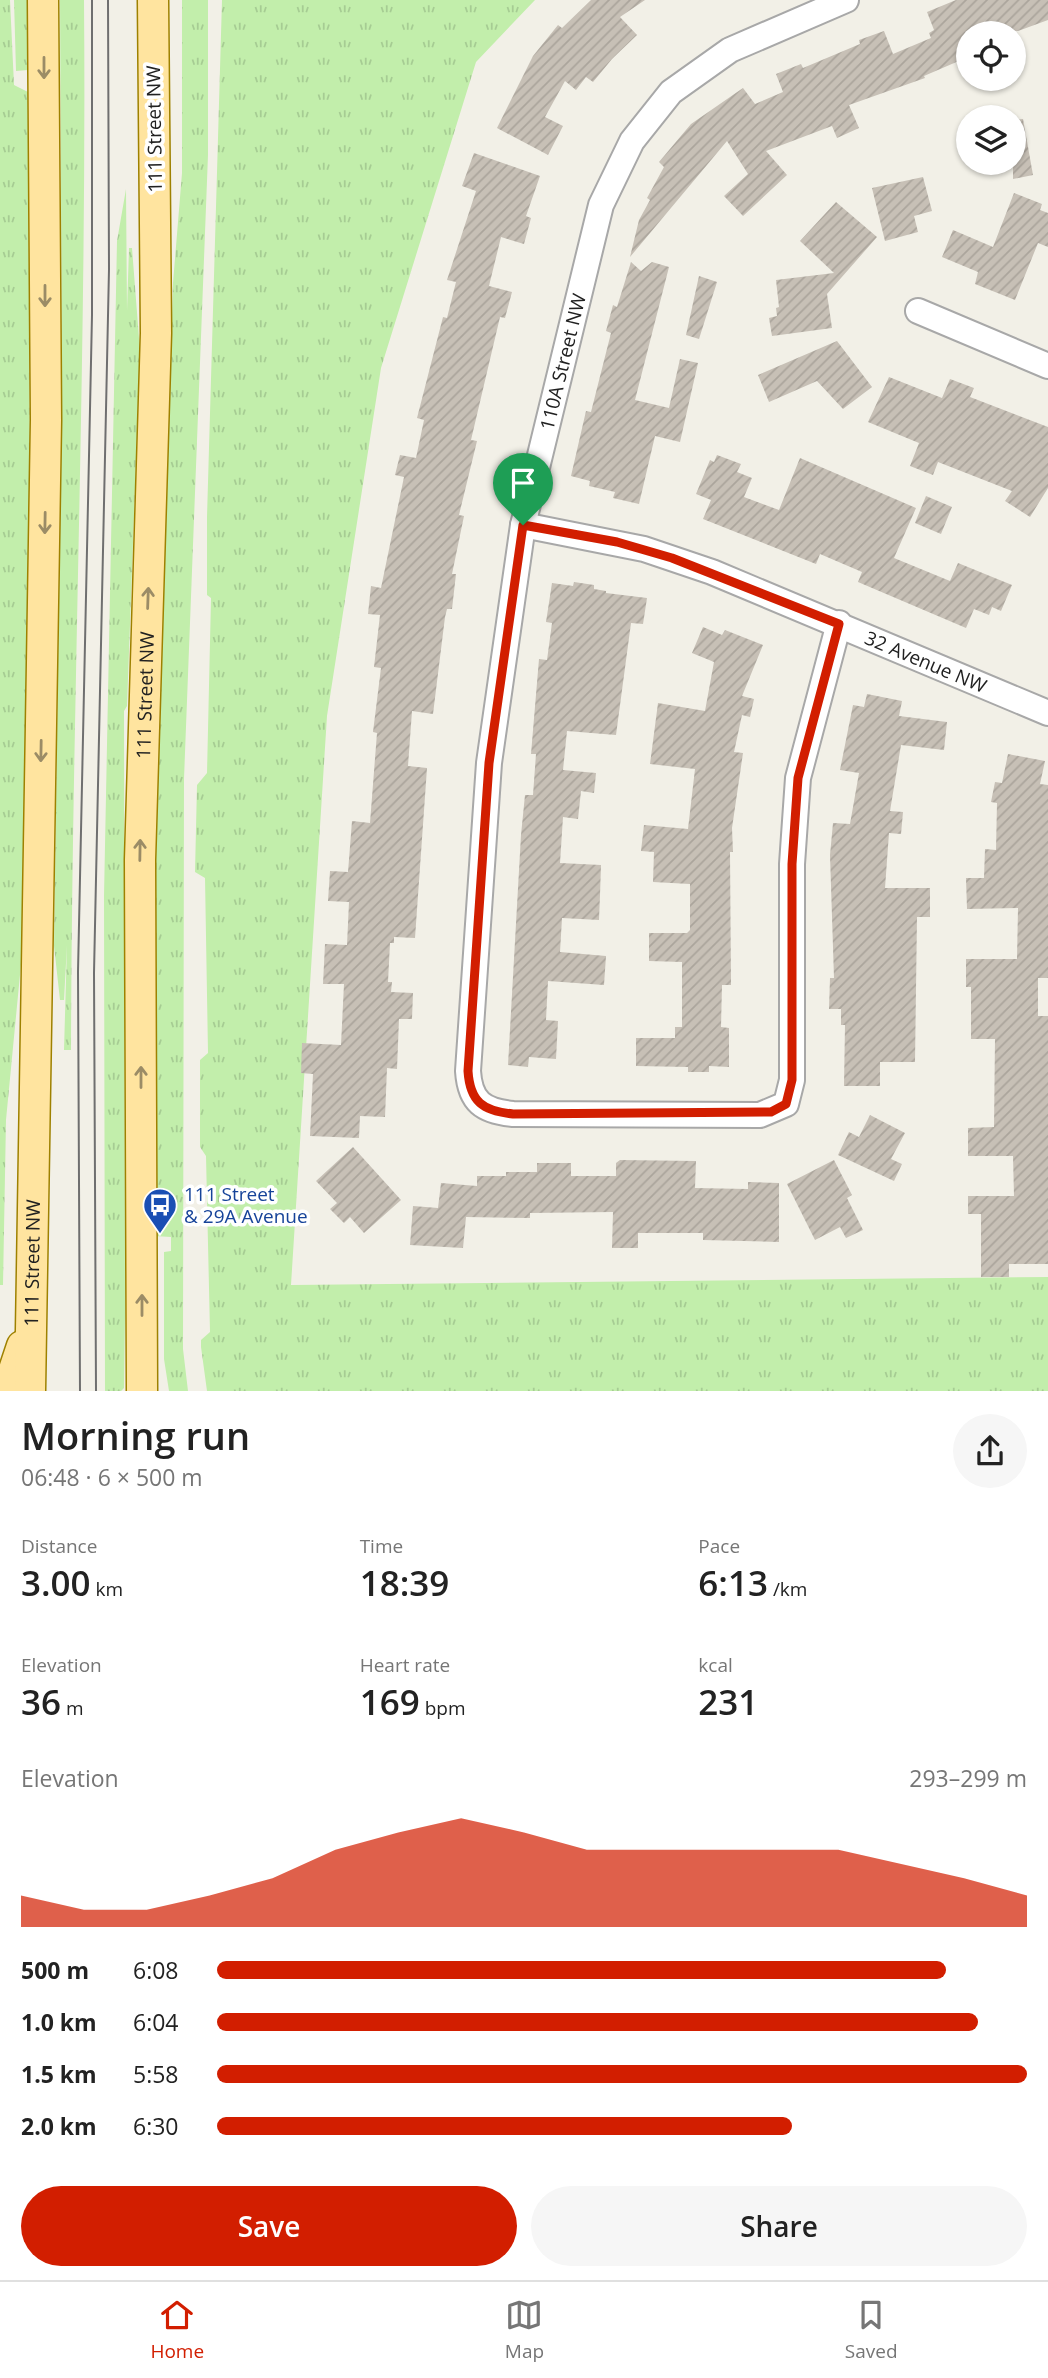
<!DOCTYPE html>
<html lang="en">
<head>
<meta charset="utf-8">
<style>
  :root { --surface:#fff; --page:#f6f6f6; --text:#222; --muted:#767676; --line:#e0e0e0; --accent:#d21e00 }
  body { margin:0; font-family:"Open Sans",sans-serif; background:var(--page); color:var(--text); height:100vh; display:flex; flex-direction:column; font-size:26px; white-space:nowrap }
  * { box-sizing:border-box; margin:0 }
  p { font-size:23px; color:var(--muted) }
  .icon { flex:none; width:38px; height:38px; fill:none; stroke:currentColor; stroke-width:2; stroke-linecap:round; stroke-linejoin:round }
  .map { position:relative; height:1391px; overflow:hidden }
  .drawer { display:flex; flex-direction:column; background:var(--surface); flex:1 }
  .drawer>* { flex:none }
  .tools { position:absolute; left:956px; top:21px; display:grid; gap:14px }
  .tools a { display:grid; place-items:center; width:70px; height:70px; border-radius:50%; background:var(--surface); box-shadow:0 2px 5px #0004; font-size:35px }
  .pin { position:absolute; display:grid; place-items:center; width:60px; height:60px; color:#fff; margin:-72px -30px; border-radius:50% 50% 50% 0; rotate:-45deg; box-shadow:0 0 7px #0007 }
  .pin .icon { rotate:45deg }
  .round { display:grid; place-items:center; flex:none; width:74px; height:74px; border-radius:37px; background:var(--page) }
  .summary { display:flex; align-items:center; justify-content:space-between; height:119px; padding:0 21px }
  h1 { font-size:38px; font-weight:600; line-height:52px }
  .metrics { display:grid; grid-template-columns:repeat(3,1fr); gap:10px; height:119px; padding:7px 21px }
  .metrics div { display:grid; align-content:center }
  .metrics b { font-size:35px; font-weight:600 }
  .metrics small { font-size:19px; font-weight:400 }
  .metrics p { font-size:19px }
  .chart { height:196px; padding:14px 21px }
  .chart p { display:flex; justify-content:space-between }
  .chart svg { width:100%; height:126px; margin-top:7px; fill:var(--accent); opacity:.7 }
  .action { display:flex; gap:14px; margin-top:auto; padding:14px 21px }
  .action a { flex:1; height:80px; border-radius:42px; background:var(--accent); color:#fff; font-size:28px; font-weight:600; line-height:80px; text-align:center }
  .action a+a { background:var(--page); color:var(--text) }
  ul { padding:0 21px; list-style:none; font-size:23px }
  li { display:grid; grid-template-columns:112px 84px 1fr; align-items:center; height:52px }
  li i { height:18px; border-radius:9px; background:var(--accent) }
  .tabs { display:flex; justify-content:space-around; align-items:center; height:98px; border-top:2px solid var(--line); background:var(--surface); font-size:19px; color:var(--muted) }
  .tabs a { display:grid; justify-items:center; gap:4px }
  .tabs .on { color:var(--accent) }
  .map>svg:first-child { display:block }
  .grass { fill:url(#grass-tufts) }
  .building { fill:url(#building-hatch) }
  .lines { fill:none; stroke-linecap:round; stroke-linejoin:round }
  .minor-casing { stroke:#a8a8a8; stroke-width:28 }
  .major-casing { stroke:#9e8100; stroke-width:33 }
  .minor { stroke:#fff; stroke-width:24 }
  .major { stroke:#ffe49f; stroke-width:30 }
  .tram { stroke:#6f6f6f; stroke-width:2 }
  .oneway { stroke:#9b8c66 }
  .route-casing { stroke:#fff; stroke-width:14 }
  .route { stroke:#d21e00; stroke-width:9 }
  .labels { text-anchor:middle; dominant-baseline:central; stroke-width:7; stroke-linejoin:round; paint-order:stroke }
  .street-label { font-size:19px; fill:#212121; stroke:#fff }
  .transit-label { font-size:19px; fill:#164399; stroke:#fff; text-anchor:start }
</style>
</head>
<body>
<div class="map">
<svg width="1048" height="1391" viewBox="0 0 1048 1391">
  <defs>
    <pattern id="grass-tufts" width="24" height="20" patternUnits="userSpaceOnUse" patternTransform="scale(1.75)"><rect width="24" height="20" fill="#c2eeab"/><path d="M3 7l-1-3M5 7V3M7 7l1-3M15 17l-1-3M17 17v-4M19 17l1-3" fill="none" stroke="#a6cc93"/></pattern>
    <pattern id="building-hatch" width="6" height="6" patternUnits="userSpaceOnUse" patternTransform="scale(1.75)"><rect width="6" height="6" fill="#c7c0b6"/><path d="M-1 1l2-2M0 6l6-6M5 7l2-2" fill="none" stroke="#aba59c"/></pattern>
  </defs>
  <rect width="100%" height="100%" fill="#f2f0e7"/>
  <!-- grass -->
  <g class="grass">
    <polygon points="0,0 10,0 14,85 28,92 30,470 22,954 6,1120 3,1285 0,1285"/>
    <polygon points="14,0 28,0 28,70 16,71"/>
    <path d="M60 0H84C87 350 72 700 71 1050H64L67 945 64 1000H60L54 946 62 386Z"/>
    <polygon points="182,0 208,0 208,155 184,779 183,1349 188,1391 169,1391 164,1359 164,1252 171,1251 171,1237 154,1236 154,875 173,283 182,173"/>
    <polygon points="222,0 535,0 476,62 381,368 327,716 291,1285 1048,1277 1048,1391 207,1391 201,1347 201,1340 210,1332 206,1156 200,1147 200,1060 208,1053 205,878 195,872 197,785 207,773 211,598 207,595 207,517"/>
    <polygon points="126,189 127,311 129,248 132,248 140,351 127,706 124,711 125,1317 124,1388 121,1391 105,1391 104,896 117,241"/>
  </g>
  <!-- building -->
  <g class="building">
    <polygon points="591,0 645,0 620,17 637,35 612,59 593,82 586,77 576,90 565,81 545,117 563,126 548,155 497,128 533,56 558,25 562,28"/>
    <polygon points="956,0 1048,0 1048,20 1018,31 968,33 968,57 924,76 925,78 849,105 859,128 837,138 832,126 766,151 787,175 743,216 724,196 748,174 727,141 630,257 639,220 650,200 647,198 664,167 659,162 691,124 743,88 755,104 783,92 776,74 801,64 803,68 860,44 859,40 884,31 893,54 931,38 929,33 934,30 927,12"/>
    <polygon points="1023,119 1033,175 1013,179 1013,120"/>
    <polygon points="474,153 540,176 526,216 531,218 524,244 501,237 489,286 512,292 505,318 500,317 471,440 477,441 459,515 464,516 452,574 456,574 452,609 447,609 445,617 433,714 412,711 408,766 427,768 415,938 394,937 394,943 390,943 388,982 392,982 391,992 413,993 412,1019 399,1019 397,1069 387,1068 385,1117 360,1116 359,1138 310,1136 313,1074 301,1073 302,1043 341,1045 344,984 323,984 325,944 347,945 349,902 328,901 330,871 348,872 352,821 370,823 377,733 373,732 381,668 374,667 380,615 368,614 371,586 381,588 404,477 395,475 400,455 416,458 424,420 417,418 443,317 447,318 456,282 447,280 476,191 462,186"/>
    <polygon points="923,177 932,211 914,216 918,232 885,241 872,188"/>
    <polygon points="1014,193 1042,204 1040,210 1048,213 1048,247 1038,243 1015,300 975,284 978,272 942,257 953,230 993,247"/>
    <polygon points="836,202 877,237 827,294 832,328 772,336 769,318 777,316 776,308 779,307 776,280 834,273 800,241"/>
    <polygon points="631,262 641,271 652,262 669,267 635,400 669,408 680,359 698,363 680,442 655,436 639,504 613,498 615,492 589,486 590,481 571,476 586,411 591,412 611,333 606,331 613,305 617,307"/>
    <polygon points="699,276 717,282 699,339 686,335"/>
    <polygon points="837,341 872,387 843,409 817,381 769,402 758,375"/>
    <polygon points="889,377 942,398 950,379 974,388 970,397 1048,427 1048,488 1030,517 1005,501 1012,491 938,462 933,475 910,466 919,443 868,422"/>
    <polygon points="717,455 741,464 737,472 752,478 744,497 779,510 800,458 916,508 894,558 950,581 958,563 1012,585 1001,611 992,607 989,615 974,609 966,628 858,582 862,572 820,554 816,564 703,519 711,500 696,494 710,460 714,462"/>
    <polygon points="926,496 952,507 941,534 915,523"/>
    <polygon points="574,582 594,585 594,589 606,591 606,593 647,598 643,624 631,623 616,735 567,731 563,770 596,773 594,793 581,791 578,819 563,817 560,863 601,865 600,895 599,920 562,918 560,952 606,956 604,985 548,981 546,1020 558,1021 556,1059 529,1057 528,1067 508,1065 521,835 525,795 533,795 536,754 531,754 539,659 547,660 552,623 546,622 552,583 573,586"/>
    <polygon points="703,627 722,635 725,630 763,645 742,696 754,699 750,717 742,715 734,752 743,753 732,828 733,852 730,852 731,985 722,985 721,1027 729,1028 729,1067 709,1066 709,1072 688,1072 688,1067 636,1066 636,1038 675,1038 675,1027 682,1027 682,962 649,961 649,933 687,933 690,930 690,884 653,882 654,852 641,851 644,825 688,829 695,769 650,764 658,703 705,711 714,662 692,653"/>
    <polygon points="867,694 902,701 899,716 947,722 944,750 901,745 890,811 903,812 901,834 889,833 885,888 930,888 930,917 917,917 915,1062 880,1062 880,1086 844,1086 845,1025 841,1025 841,1009 829,1009 830,978 834,978 830,855 833,823 850,824 859,773 840,770 853,705 864,707"/>
    <polygon points="1008,754 1045,761 1040,784 1048,785 1048,978 1038,978 1038,1016 1048,1016 1048,1264 1009,1264 1009,1277 981,1277 981,1214 968,1214 968,1196 1014,1196 1013,1156 968,1156 968,1128 994,1127 995,1039 971,1039 971,987 966,987 966,959 1017,959 1018,908 967,909 966,878 984,878 985,849 996,850 997,803 991,802 995,782 1002,783"/>
    <polygon points="870,1115 905,1133 891,1159 902,1164 894,1181 838,1155 849,1132 859,1137"/>
    <polygon points="353,1147 401,1200 364,1233 350,1217 344,1223 330,1209 337,1203 316,1181"/>
    <polygon points="620,1160 696,1161 695,1188 748,1189 748,1182 779,1183 779,1242 703,1240 703,1233 638,1233 638,1248 612,1248 613,1212 530,1213 530,1218 466,1217 463,1248 410,1245 413,1206 438,1208 441,1183 477,1186 477,1176 506,1176 506,1172 537,1172 537,1163 571,1163 571,1176 616,1176 616,1163"/>
    <polygon points="834,1160 852,1195 847,1198 863,1230 846,1238 840,1227 815,1240 787,1184"/>
  </g>
  <g class="lines">
    <!-- minor casing -->
    <g class="minor-casing">
      <g id="minor">
        <polyline points="918,311 1048,366"/>
        <path id="s1" d="M523 525 644 549 712 572 1048 713"/>
        <path id="s2" d="M839 623 798 778 792 864V1080L786 1104 760 1115 513 1114C483 1111 470 1102 468 1071L489 763 523 525 601 205 632 141 671 92 730 50 846 0"/>
      </g>
    </g>
    <!-- major casing -->
    <g class="major-casing">
      <g id="major">
        <polyline points="7,1391 22,1346"/>
        <path id="s3" d="M30 1391 46 420 43 0"/>
        <path id="s4" d="M142 1391 140 860 156 333 153 0"/>
      </g>
    </g>
    <!-- minor -->
    <use href="#minor" class="minor"/>
    <!-- major -->
    <use href="#major" class="major"/>
    <!-- tram -->
    <g class="tram">
      <polyline points="80,1391 78,972 92,315 92,0"/>
      <polyline points="96,1391 94,973 109,269 108,0"/>
    </g>
  </g>
  <!-- one-way arrows -->
  <defs><path id="oneway-shaft" d="M-6 0H5M1.5-3L5.5 0L1.5 3" fill="none" stroke-width="1.6" stroke-linecap="round" stroke-linejoin="round" transform="scale(1.75)"/></defs>
  <g class="oneway">
    <use href="#oneway-shaft" transform="translate(44 68) rotate(90)"/>
    <use href="#oneway-shaft" transform="translate(45 296) rotate(90)"/>
    <use href="#oneway-shaft" transform="translate(45 523) rotate(91)"/>
    <use href="#oneway-shaft" transform="translate(148 598) rotate(-88)"/>
    <use href="#oneway-shaft" transform="translate(41 751) rotate(91)"/>
    <use href="#oneway-shaft" transform="translate(140 850) rotate(-89)"/>
    <use href="#oneway-shaft" transform="translate(141 1077) rotate(-90)"/>
    <use href="#oneway-shaft" transform="translate(142 1305) rotate(-90)"/>
  </g>
  <g class="lines">
    <!-- route casing -->
    <g class="route-casing">
      <path id="route" d="M523 525 617 542 672 558 839 624 798 778 792 864V1080L786 1104 771 1112 513 1114C483 1111 470 1102 468 1071L489 763Z"/>
    </g>
    <!-- route -->
    <use href="#route" class="route"/>
  </g>
  <!-- icons -->
  <defs>
    <g id="bus-pin" transform="scale(1.75)"><path d="M0 17L-7.5 6A9.5 9.5 0 1 1 7.5 6Z" fill="#1a4fb4" stroke="#fff"/><path d="M-5-6H5V4H4V6H2V4H-2V6H-4V4H-5ZM-3.5-4V0h7V-4ZM-3.5 1.2v1.5H-2V1.2ZM2 1.2v1.5H3.5V1.2Z" fill="#fff"/></g>
  </defs>
  <g fill-rule="evenodd">
    <use href="#bus-pin" x="160" y="1205"/>
  </g>
  <g class="labels">
    <!-- street labels -->
    <g class="street-label">
      <text transform="translate(154 129) rotate(-91)">111 Street NW</text>
      <text stroke="none"><textPath href="#s2" startOffset="1550">110A Street NW</textPath></text>
      <text stroke="none"><textPath href="#s1" startOffset="427">32 Avenue NW</textPath></text>
      <text stroke="none"><textPath href="#s4" startOffset="696">111 Street NW</textPath></text>
      <text stroke="none"><textPath href="#s3" startOffset="128">111 Street NW</textPath></text>
    </g>
    <!-- transit labels -->
    <g class="transit-label">
      <text x="184" y="1194">111 Street<tspan x="184" dy="22">&amp; 29A Avenue</tspan></text>
    </g>
  </g>
</svg>
<div class="tools">
<a><svg class="icon" aria-label="locate" viewBox="0 0 24 24"><circle cx="12" cy="12" r="6"/><path d="M12 2v4M12 18v4M2 12h4M18 12h4"/></svg></a>
<a><svg class="icon" aria-label="layers" viewBox="0 0 24 24"><path d="M12 4l9 5-9 5-9-5zM3 14l9 5 9-5"/></svg></a>
</div>
<div class="pin" style="left:523px;top:525px;background:#1e9e55"><svg class="icon" aria-label="arrive" viewBox="0 0 24 24"><path d="M6 21V4h12l-3 4 3 4H6"/></svg></div>
</div>
<section class="drawer">
<div class="summary"><div><h1>Morning run</h1><p>06:48 · 6 × 500 m</p></div><a class="round"><svg class="icon" aria-label="share" viewBox="0 0 24 24"><path d="M12 15V3M7 8l5-5 5 5M5 13v7h14v-7"/></svg></a></div>
<div class="metrics">
<div><p>Distance</p><b>3.00<small> km</small></b></div>
<div><p>Time</p><b>18:39</b></div>
<div><p>Pace</p><b>6:13<small> /km</small></b></div>
</div>
<div class="metrics">
<div><p>Elevation</p><b>36<small> m</small></b></div>
<div><p>Heart rate</p><b>169<small> bpm</small></b></div>
<div><p>kcal</p><b>231</b></div>
</div>
<div class="chart"><p><span>Elevation</span>293–299 m</p>
<svg viewBox="0 0 160 44" preserveAspectRatio="none"><path d="M0 44V33L10 38L20 38L30 33L40 27L50 17L60 11L70 6L80 11L90 17L100 17L110 17L120 17L130 17L140 22L150 27L160 33V44z"/></svg>
</div>
<ul>
<li><b>500 m</b>6:08<i style="width:90%"></i></li>
<li><b>1.0 km</b>6:04<i style="width:94%"></i></li>
<li><b>1.5 km</b>5:58<i style="width:100%"></i></li>
<li><b>2.0 km</b>6:30<i style="width:71%"></i></li>
</ul>
<div class="action"><a>Save</a><a>Share</a></div>
</section>
<nav class="tabs">
<a class="on"><svg class="icon" aria-label="home" viewBox="0 0 24 24"><path d="M3 11l9-7 9 7M6 9v11h12V9"/></svg>Home</a>
<a><svg class="icon" aria-label="map" viewBox="0 0 24 24"><path d="M3 6l6-2 6 2 6-2v14l-6 2-6-2-6 2zM9 4v14M15 6v14"/></svg>Map</a>
<a><svg class="icon" aria-label="saved" viewBox="0 0 24 24"><path d="M7 4h10v16l-5-4-5 4z"/></svg>Saved</a>
</nav>
</body>
</html>
